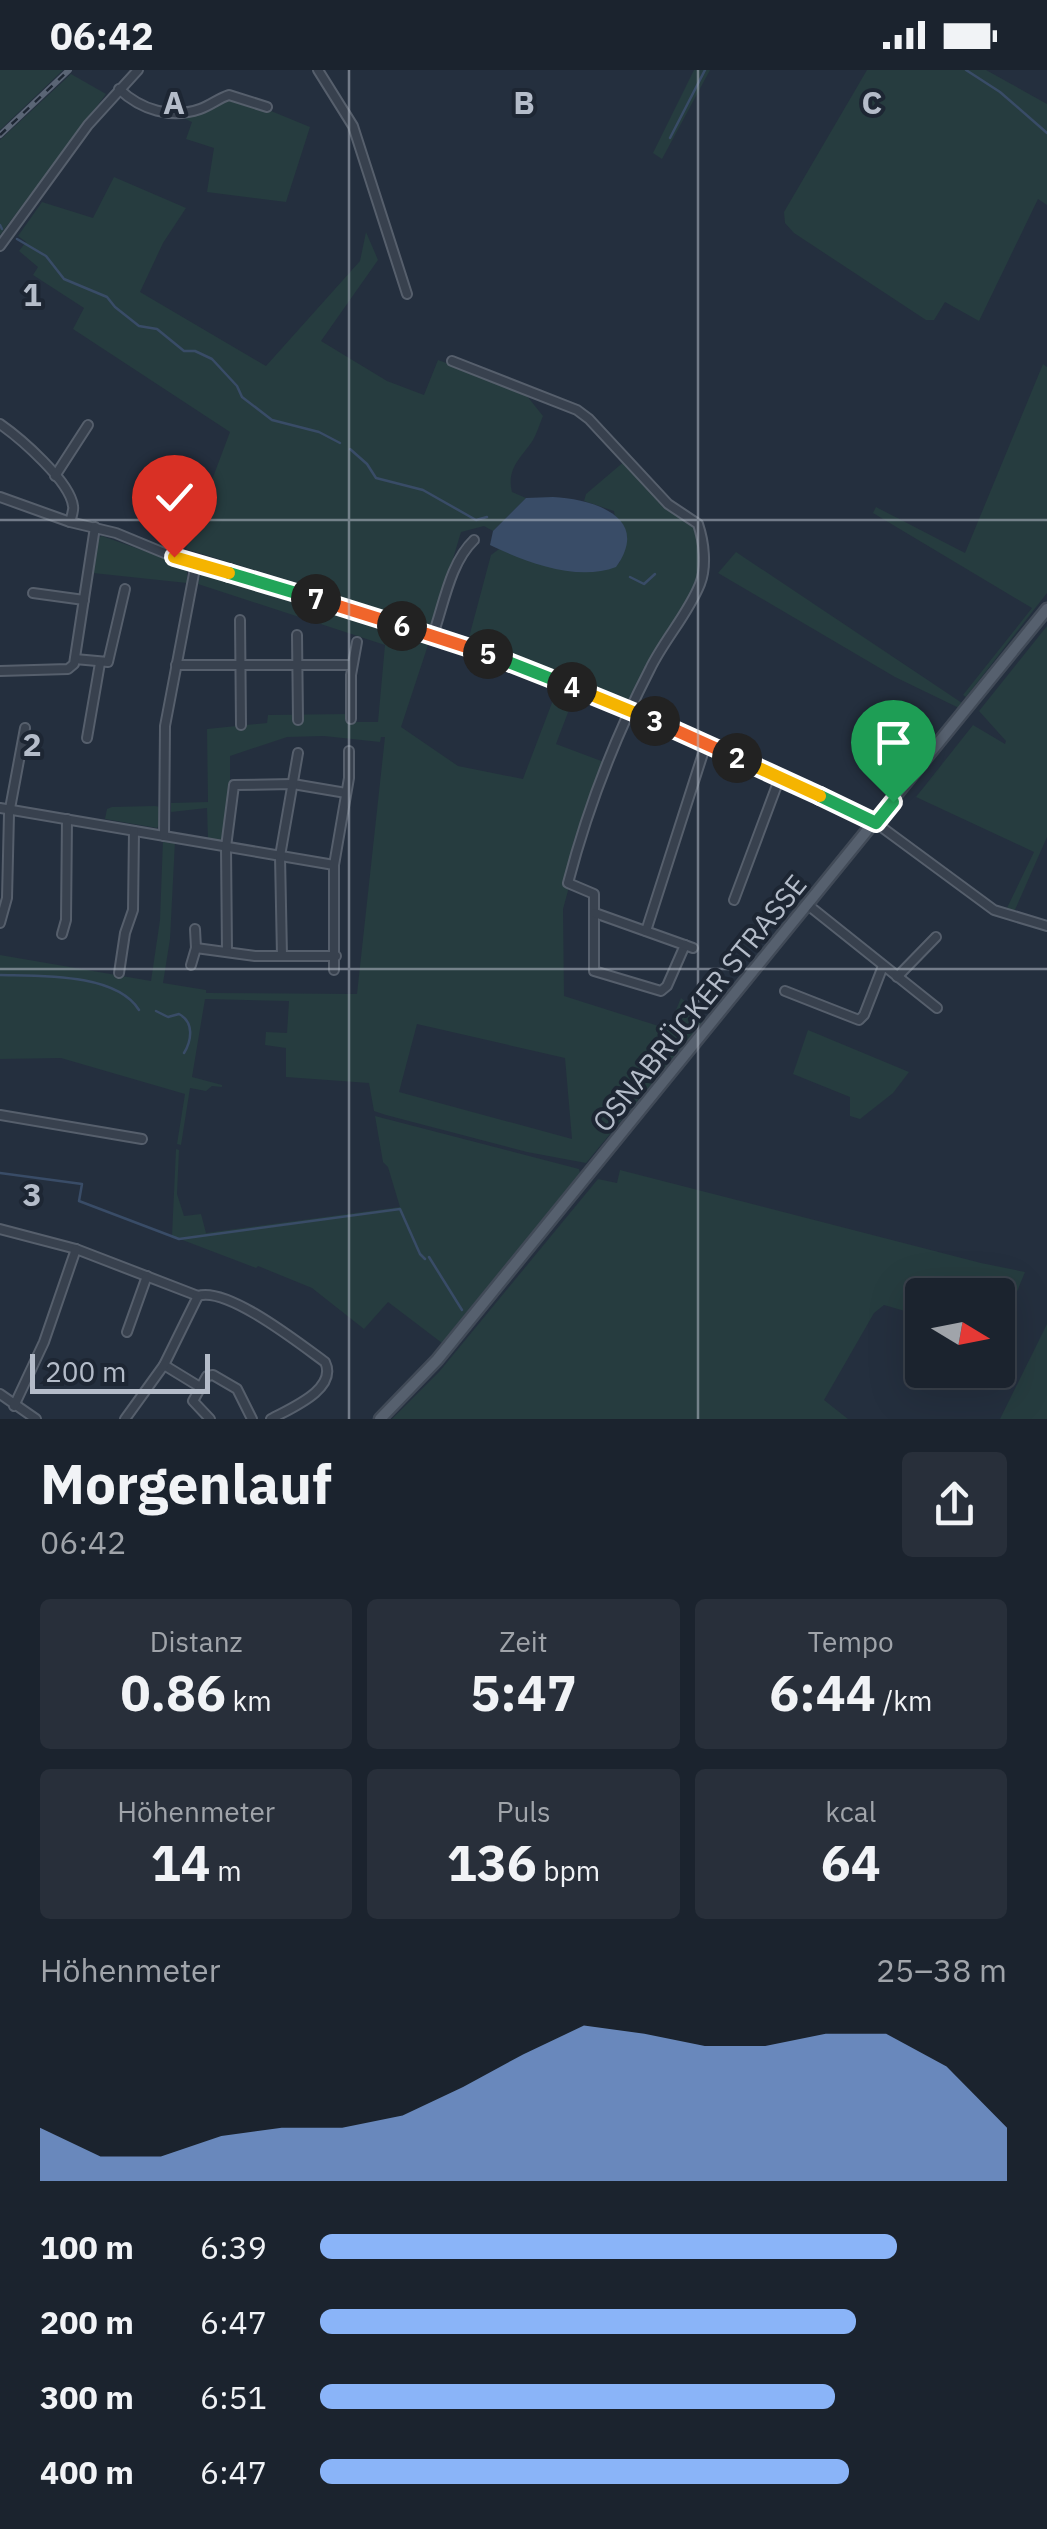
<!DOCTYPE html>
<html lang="de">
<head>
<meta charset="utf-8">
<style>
  :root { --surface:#1b232e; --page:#282f3a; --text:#f1f3f6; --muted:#a0a4aa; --line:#39404a; --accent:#8ab4f8 }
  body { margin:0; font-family:"IBM Plex Sans",sans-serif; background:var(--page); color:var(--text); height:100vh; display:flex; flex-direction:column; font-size:38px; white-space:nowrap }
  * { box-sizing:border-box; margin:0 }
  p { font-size:32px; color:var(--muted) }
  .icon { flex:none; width:55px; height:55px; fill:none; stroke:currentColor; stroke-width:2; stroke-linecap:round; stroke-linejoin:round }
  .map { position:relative; height:1349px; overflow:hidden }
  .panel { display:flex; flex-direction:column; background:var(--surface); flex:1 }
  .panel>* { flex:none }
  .needle { width:65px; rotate:100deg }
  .buttons { position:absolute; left:905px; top:1208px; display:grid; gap:20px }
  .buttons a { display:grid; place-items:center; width:110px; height:110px; border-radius:10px; background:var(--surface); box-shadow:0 10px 40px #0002,0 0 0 2px var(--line); font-size:50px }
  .scale { position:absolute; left:30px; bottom:25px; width:180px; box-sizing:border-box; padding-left:10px; border:5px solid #b4bcc9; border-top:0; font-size:28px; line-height:35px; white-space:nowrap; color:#b4bcc9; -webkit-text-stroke:8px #1d2633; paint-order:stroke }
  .pin { position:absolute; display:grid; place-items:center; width:85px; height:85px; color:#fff; margin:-102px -42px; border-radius:50% 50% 50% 0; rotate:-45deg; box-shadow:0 0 10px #0007 }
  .pin .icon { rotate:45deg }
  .km { position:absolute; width:50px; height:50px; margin:-25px; border-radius:50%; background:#222; color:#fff; font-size:28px; line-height:50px; text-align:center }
  .round { display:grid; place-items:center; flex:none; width:105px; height:105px; border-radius:10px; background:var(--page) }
  .headline { display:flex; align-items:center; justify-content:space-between; height:170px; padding:0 40px }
  h1 { font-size:55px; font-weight:700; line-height:75px }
  .figures { display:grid; grid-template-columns:repeat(3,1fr); gap:15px; height:170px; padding:10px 40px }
  .figures div { display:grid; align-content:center; border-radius:10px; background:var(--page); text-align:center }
  .figures b { font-size:50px; font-weight:700 }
  .figures small { font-size:28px; font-weight:400 }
  .figures p { font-size:28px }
  .chart { height:280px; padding:20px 40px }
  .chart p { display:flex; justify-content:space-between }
  .chart svg { width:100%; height:180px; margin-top:10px; fill:var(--accent); opacity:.7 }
  ul { padding:0 40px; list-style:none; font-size:32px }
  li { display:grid; grid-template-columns:160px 120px 1fr; align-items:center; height:75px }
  li i { height:25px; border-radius:12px; background:var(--accent) }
  .status { display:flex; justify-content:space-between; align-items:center; height:70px; padding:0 50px; background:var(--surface); direction:ltr }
  .status svg { height:28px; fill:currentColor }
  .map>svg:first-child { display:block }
  .green { fill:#263c3f; fill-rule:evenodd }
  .water { fill:#394c67 }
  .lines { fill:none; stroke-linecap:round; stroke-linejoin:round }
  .stream { stroke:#394c67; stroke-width:2.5 }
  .minor-casing { stroke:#565f6c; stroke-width:12 }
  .major-casing { stroke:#414a57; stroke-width:15 }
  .minor { stroke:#38414e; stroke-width:8 }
  .major { stroke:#56606e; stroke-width:10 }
  .rail-casing { stroke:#5a6575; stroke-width:6 }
  .rail { stroke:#1d2633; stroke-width:2.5; stroke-dasharray:8; stroke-linecap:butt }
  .split-1-casing { stroke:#fff; stroke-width:20 }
  .split-2-casing { stroke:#fff; stroke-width:20 }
  .split-3-casing { stroke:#fff; stroke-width:20 }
  .split-4-casing { stroke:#fff; stroke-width:20 }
  .split-5-casing { stroke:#fff; stroke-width:20 }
  .split-6-casing { stroke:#fff; stroke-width:20 }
  .split-7-casing { stroke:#fff; stroke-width:20 }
  .split-8-casing { stroke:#fff; stroke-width:20 }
  .split-9-casing { stroke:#fff; stroke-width:20 }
  .split-1 { stroke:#22a559; stroke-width:12 }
  .split-2 { stroke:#f5b400; stroke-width:12 }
  .split-3 { stroke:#f0652b; stroke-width:12 }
  .split-4 { stroke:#f5b400; stroke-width:12 }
  .split-5 { stroke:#22a559; stroke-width:12 }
  .split-6 { stroke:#f0652b; stroke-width:12 }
  .split-7 { stroke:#f0652b; stroke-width:12 }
  .split-8 { stroke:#22a559; stroke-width:12 }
  .split-9 { stroke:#f5b400; stroke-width:12 }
  .grid { fill:none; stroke:#b4bcc9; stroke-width:2.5; stroke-opacity:0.55 }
  .labels { text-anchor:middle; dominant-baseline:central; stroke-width:8; stroke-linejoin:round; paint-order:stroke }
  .street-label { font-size:28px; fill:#b4bcc9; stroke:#1d2633 }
  .grid-label { font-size:32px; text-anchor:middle; font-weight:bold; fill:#b4bcc9; stroke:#1d2633; stroke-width:8; stroke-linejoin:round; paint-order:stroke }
</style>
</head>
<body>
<div class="status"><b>06:42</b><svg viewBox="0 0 49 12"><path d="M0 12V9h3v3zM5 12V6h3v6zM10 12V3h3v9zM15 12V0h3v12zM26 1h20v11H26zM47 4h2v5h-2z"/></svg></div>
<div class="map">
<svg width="1047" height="1349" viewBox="0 0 1047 1349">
  <rect width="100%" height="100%" fill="#242f3e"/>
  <!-- green -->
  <g class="green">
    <polygon points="0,0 63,0 0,60"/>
    <polygon points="694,0 710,0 662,89 653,83"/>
    <polygon points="867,0 986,0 1047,34 1047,135 1038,129 979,251 945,232 934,250 926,250 794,163 785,153 784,142"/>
    <polygon points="71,4 106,24 0,165 0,70"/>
    <polygon points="225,28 242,29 310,57 286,132 207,122 214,78 186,69 192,52 177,45"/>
    <path d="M114 107 186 138 163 173 140 222 266 296 360 191 366 162 378 190 321 271 387 311 424 325 438 290 523 321 543 346C540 353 537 363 533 370 522 387 506 398 512 422L526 428 493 461 484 456 461 462 432 559 330 528V523L186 479 230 362 73 259 84 238 33 205 38 197 19 181 26 172 18 166 42 132 93 148Z"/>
    <polygon points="1043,294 1047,297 1047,523 966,627 963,625 1032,538 873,443 876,437 965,483"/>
    <path d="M626 390 663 428 661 434 696 458 700 474 698 513 628 634 468 571 491 485 499 479C540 491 572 512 616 496L620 492 614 441 584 431 586 424Z"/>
    <polygon points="102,466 187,496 187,513 93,503 98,468"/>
    <polygon points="736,482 962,633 959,638 895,607 718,503"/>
    <path d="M202 500 430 569 401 657 458 696 523 709 558 617 575 624 556 674 604 692 574 770 563 815 569 817 563 839 564 926 668 959 681 928 706 948 586 1093 527 1082 386 1045 374 1041 369 1013 286 1007V978L265 975 266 962 287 963 289 931 205 929 192 1007 222 1015V1017L212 1016 206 1021 190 1018 181 1075 177 1074 185 1024 61 988 0 989V885L151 911 160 850 163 769 175 771 170 869 163 913 206 920V923L357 924 385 667H381L380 672 324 666 287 667 230 686V732L223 771 208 769 207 738 171 742V733L208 732 207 659 267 653 268 645 349 644 350 652H378L385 575 198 514ZM417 954 565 988 572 1069 399 1022Z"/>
    <polygon points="1047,556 1047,767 1014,842 1006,840 1034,782 916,727 973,655 1005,674 1006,671 979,641"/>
    <polygon points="155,736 160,737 160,753 157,758 105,749 107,739 112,737"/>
    <polygon points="808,960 909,1002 893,1023 860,1049 850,1046 850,1027 793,1004"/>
    <polygon points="375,1046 579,1099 580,1103 442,1273 388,1232 364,1259 312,1218 258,1196 256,1198 172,1166 176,1079 179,1080 177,1124 184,1146 201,1144 206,1163 400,1137 388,1097 383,1092"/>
    <polygon points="620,1100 981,1193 1025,1202 998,1268 998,1225 922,1225 922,1246 884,1235 874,1243 824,1330 848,1349 392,1349 439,1302 598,1109 617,1113"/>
    <polygon points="1047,1254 1047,1349 1000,1349"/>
  </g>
  <!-- water -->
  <path class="water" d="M553 427C593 429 652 447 616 497 577 512 525 492 490 475L493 461 526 428Z"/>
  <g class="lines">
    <!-- stream -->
    <g class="stream">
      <polyline points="966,0 1000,22 1047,63"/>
      <polyline points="670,68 705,0"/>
      <polyline points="0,155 2,159"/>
      <polyline points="17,169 46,186 64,209 107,227 115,237 139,256 157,259 184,281 195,281 212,289 237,316 242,327 272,350 319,362 340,373"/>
      <polyline points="350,379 367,394 376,408 423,420 476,450 487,447"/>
      <polyline points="630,507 644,514 655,504"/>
      <path d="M0 905C40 906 116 903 139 940"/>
      <path d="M156 941 168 947 179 944C194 952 192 970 184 983"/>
      <polyline points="0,1103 82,1114 79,1131 179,1169 400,1139 420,1184 425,1189"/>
      <polyline points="429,1187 462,1240"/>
    </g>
    <!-- minor casing -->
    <g class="minor-casing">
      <g id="minor">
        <polyline points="318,0 353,56 407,224"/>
        <path d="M119 19C141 40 171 49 200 39 211 35 219 28 229 25L267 37"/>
        <polyline points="0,176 88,55 138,0"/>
        <path d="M452 291 577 340 589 349 668 434 698 454C704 472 707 496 700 514 688 544 664 570 650 599 615 667 587 740 568 813L594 824V901L661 921 667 916 685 875"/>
        <path d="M0 354C20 368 70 411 73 436 74 438 71 449 70 452"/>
        <polyline points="55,406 88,355"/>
        <polyline points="0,427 70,452 116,463 174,487 452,571 629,639 876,753 994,840 1047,856"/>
        <polyline points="33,523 84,530"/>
        <polyline points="240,550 241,655"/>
        <polyline points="297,565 298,650"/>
        <path d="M433 565C444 534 450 493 474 470"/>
        <polyline points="75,589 108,592 125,519"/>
        <polyline points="176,595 352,595"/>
        <polyline points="0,601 68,599 74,594 95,457"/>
        <polyline points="351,649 351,605 357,572"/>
        <polyline points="87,668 100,593"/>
        <polyline points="0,738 334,795"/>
        <polyline points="164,766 165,656 196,493"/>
        <polyline points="734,830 780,707"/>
        <polyline points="808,835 937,938"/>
        <polyline points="595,843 693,878"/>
        <polyline points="0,853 7,828 9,744 25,658"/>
        <polyline points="195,859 196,878"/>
        <polyline points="646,861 706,674"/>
        <polyline points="62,864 66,850 67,749"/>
        <polyline points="227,882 226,777 234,715 293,714 346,723"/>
        <polyline points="282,886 280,786 298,683"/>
        <polyline points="191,895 196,878 255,886 336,886"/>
        <polyline points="334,900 334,795 349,708 349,681"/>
        <polyline points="119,903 125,863 133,840 134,761"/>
        <polyline points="897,907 936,867"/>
        <polyline points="785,921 859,950 864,945 883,896"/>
        <polyline points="0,1045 142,1069"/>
        <path d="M0 1159 76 1179 198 1226C227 1216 300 1274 325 1292 338 1319 291 1338 271 1349"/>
        <polyline points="127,1262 147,1206"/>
        <polyline points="164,1295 200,1317"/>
        <polyline points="0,1324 36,1349"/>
        <polyline points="14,1336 44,1272 76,1179"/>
        <polyline points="125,1349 164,1295 198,1226"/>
        <polyline points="210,1349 193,1331 207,1306 213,1305 237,1319 252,1349"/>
      </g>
    </g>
    <!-- major casing -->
    <g class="major-casing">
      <polyline id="major" points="380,1349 437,1290 1047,539"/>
    </g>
    <!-- minor -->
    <use href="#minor" class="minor"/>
    <!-- major -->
    <use href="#major" class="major"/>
    <!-- rail casing -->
    <g class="rail-casing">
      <polyline id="rail" points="0,65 69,0"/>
    </g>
    <!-- rail -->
    <use href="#rail" class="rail"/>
  </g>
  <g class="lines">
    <!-- split-1 casing -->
    <g class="split-1-casing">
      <polyline id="split-1" points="820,726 876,753 893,732"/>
    </g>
    <!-- split-2 casing -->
    <g class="split-2-casing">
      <polyline id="split-2" points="737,688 820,726"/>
    </g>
    <!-- split-3 casing -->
    <g class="split-3-casing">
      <polyline id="split-3" points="655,651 737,688"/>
    </g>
    <!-- split-4 casing -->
    <g class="split-4-casing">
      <polyline id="split-4" points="572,617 655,651"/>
    </g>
    <!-- split-5 casing -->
    <g class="split-5-casing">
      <polyline id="split-5" points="488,584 572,617"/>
    </g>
    <!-- split-6 casing -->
    <g class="split-6-casing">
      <polyline id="split-6" points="402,556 488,584"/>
    </g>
    <!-- split-7 casing -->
    <g class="split-7-casing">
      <polyline id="split-7" points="316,529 402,556"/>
    </g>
    <!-- split-8 casing -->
    <g class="split-8-casing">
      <polyline id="split-8" points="229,503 316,529"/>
    </g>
    <!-- split-9 casing -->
    <g class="split-9-casing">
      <polyline id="split-9" points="174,487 229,503"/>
    </g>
    <!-- split-1 -->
    <use href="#split-1" class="split-1"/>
    <!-- split-2 -->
    <use href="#split-2" class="split-2"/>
    <!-- split-3 -->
    <use href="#split-3" class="split-3"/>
    <!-- split-4 -->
    <use href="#split-4" class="split-4"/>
    <!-- split-5 -->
    <use href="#split-5" class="split-5"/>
    <!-- split-6 -->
    <use href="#split-6" class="split-6"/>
    <!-- split-7 -->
    <use href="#split-7" class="split-7"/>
    <!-- split-8 -->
    <use href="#split-8" class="split-8"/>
    <!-- split-9 -->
    <use href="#split-9" class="split-9"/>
  </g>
  <!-- grid -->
  <path class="grid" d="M349 0V1349M698 0V1349M0 450H1047M0 899H1047"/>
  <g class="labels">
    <!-- street labels -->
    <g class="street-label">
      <text transform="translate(699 933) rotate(-51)">OSNABRÜCKER STRASSE</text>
    </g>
  </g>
  <g class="grid-label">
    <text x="174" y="44">A</text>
    <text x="524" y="44">B</text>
    <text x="872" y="44">C</text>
    <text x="32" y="236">1</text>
    <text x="32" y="686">2</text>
    <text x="32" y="1136">3</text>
  </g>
</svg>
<div class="buttons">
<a><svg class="needle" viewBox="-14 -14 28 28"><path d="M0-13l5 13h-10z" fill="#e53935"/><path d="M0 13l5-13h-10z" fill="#a0a4aa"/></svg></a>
</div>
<div class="scale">200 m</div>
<div class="pin" style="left:893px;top:732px;background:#1e9e55"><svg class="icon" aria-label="arrive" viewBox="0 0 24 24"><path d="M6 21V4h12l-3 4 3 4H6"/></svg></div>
<div class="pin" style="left:174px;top:487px;background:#d93025"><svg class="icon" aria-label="check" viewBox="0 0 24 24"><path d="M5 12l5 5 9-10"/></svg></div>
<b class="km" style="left:737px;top:688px">2</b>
<b class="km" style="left:655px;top:651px">3</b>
<b class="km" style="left:572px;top:617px">4</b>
<b class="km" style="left:488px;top:584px">5</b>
<b class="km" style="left:402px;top:556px">6</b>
<b class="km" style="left:316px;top:529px">7</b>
</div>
<section class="panel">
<div class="headline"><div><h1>Morgenlauf</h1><p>06:42</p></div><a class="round"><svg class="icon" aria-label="share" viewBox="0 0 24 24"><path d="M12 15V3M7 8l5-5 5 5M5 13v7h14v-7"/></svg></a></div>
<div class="figures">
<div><p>Distanz</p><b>0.86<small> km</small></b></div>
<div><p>Zeit</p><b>5:47</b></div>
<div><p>Tempo</p><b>6:44<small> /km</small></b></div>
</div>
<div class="figures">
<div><p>Höhenmeter</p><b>14<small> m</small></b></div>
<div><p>Puls</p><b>136<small> bpm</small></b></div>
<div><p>kcal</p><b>64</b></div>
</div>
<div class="chart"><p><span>Höhenmeter</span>25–38 m</p>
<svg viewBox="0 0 160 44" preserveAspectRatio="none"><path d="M0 44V31L10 38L20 38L30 33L40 31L50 31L60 28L70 21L80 13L90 6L100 8L110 11L120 11L130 8L140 8L150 16L160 31V44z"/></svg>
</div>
<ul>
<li><b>100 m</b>6:39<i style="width:84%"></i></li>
<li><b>200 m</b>6:47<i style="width:78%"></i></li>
<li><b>300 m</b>6:51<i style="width:75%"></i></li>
<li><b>400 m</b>6:47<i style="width:77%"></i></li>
</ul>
</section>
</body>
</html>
